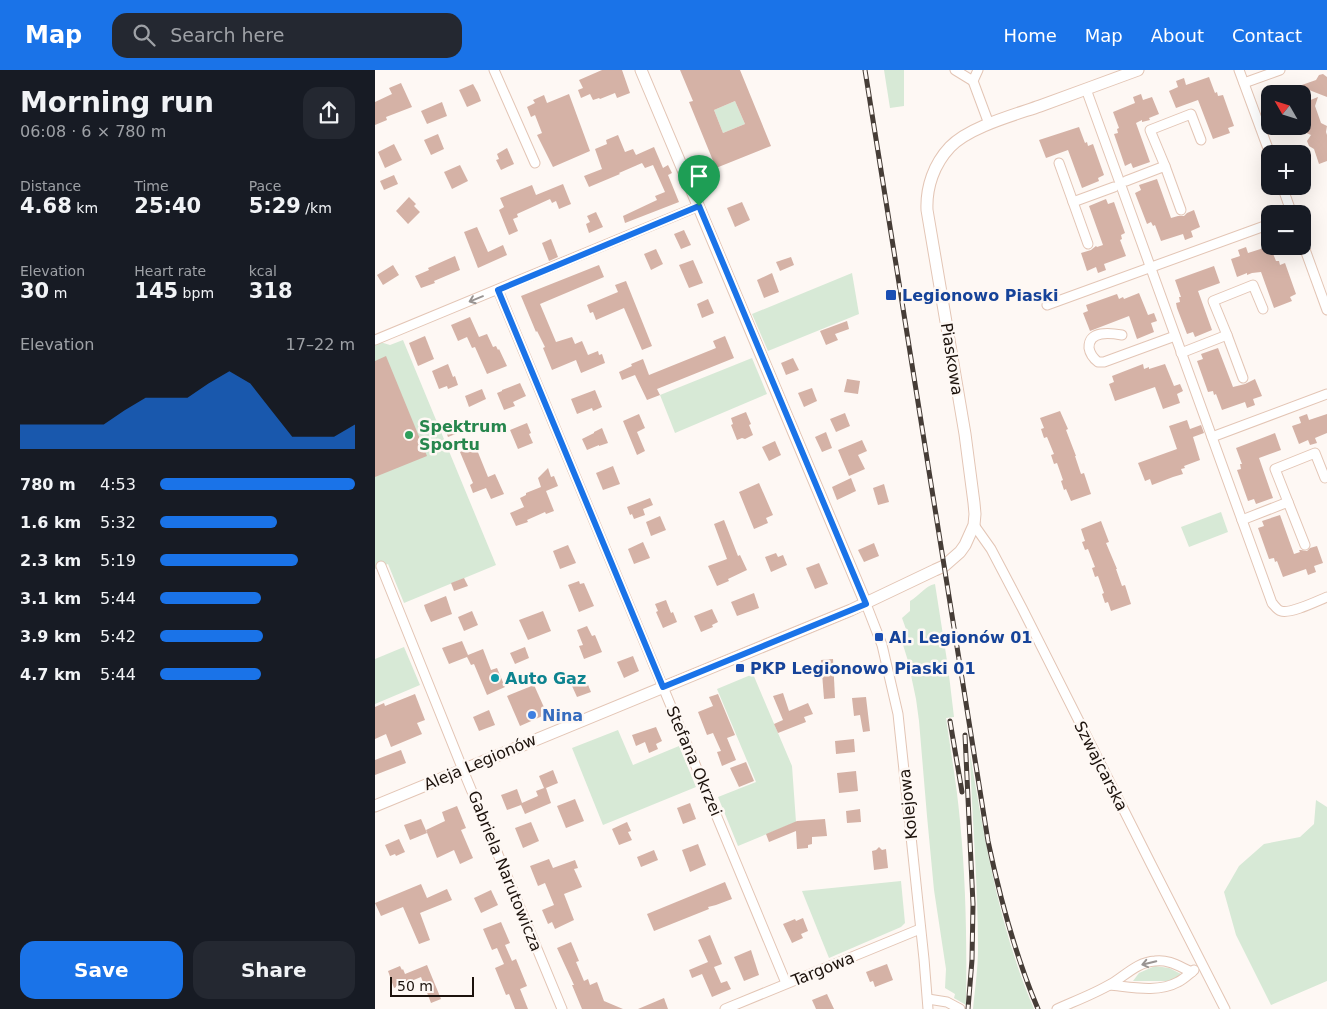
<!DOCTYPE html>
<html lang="en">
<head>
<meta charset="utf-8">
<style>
  :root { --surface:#171b24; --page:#242831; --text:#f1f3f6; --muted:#9ea1a6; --accent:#1a73e8 }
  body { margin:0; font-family:"DejaVu Sans",sans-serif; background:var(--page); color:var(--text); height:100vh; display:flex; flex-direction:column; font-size:19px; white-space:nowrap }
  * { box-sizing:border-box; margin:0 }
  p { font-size:16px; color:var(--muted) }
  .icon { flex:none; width:28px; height:28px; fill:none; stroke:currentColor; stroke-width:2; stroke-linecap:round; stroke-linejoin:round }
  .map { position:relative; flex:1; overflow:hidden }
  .drawer { display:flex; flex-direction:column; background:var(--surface); width:375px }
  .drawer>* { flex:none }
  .needle { width:32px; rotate:309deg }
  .buttons { position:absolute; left:886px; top:15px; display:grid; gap:10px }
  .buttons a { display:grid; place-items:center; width:50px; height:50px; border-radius:10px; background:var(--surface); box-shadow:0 5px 20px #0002; font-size:25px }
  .scale { position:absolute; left:15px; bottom:12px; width:84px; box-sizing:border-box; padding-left:5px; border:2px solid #1c120c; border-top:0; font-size:14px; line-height:18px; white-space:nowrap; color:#1c120c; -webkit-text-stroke:4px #fef8f4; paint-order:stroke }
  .pin { position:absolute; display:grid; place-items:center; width:42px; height:42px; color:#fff; margin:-51px -21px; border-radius:50% 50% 50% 0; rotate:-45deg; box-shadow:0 0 5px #0007 }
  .pin .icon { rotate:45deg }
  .round { display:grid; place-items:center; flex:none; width:52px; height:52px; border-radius:15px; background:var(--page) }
  .head { display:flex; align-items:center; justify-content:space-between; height:85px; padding:0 20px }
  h1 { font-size:28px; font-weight:800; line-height:38px }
  .figures { display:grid; grid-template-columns:repeat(3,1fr); gap:8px; height:85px; padding:5px 20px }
  .figures div { display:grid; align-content:center }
  .figures b { font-size:21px; font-weight:800 }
  .figures small { font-size:14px; font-weight:400 }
  .figures p { font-size:14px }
  .chart { height:140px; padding:10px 20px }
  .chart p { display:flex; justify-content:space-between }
  .chart svg { width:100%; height:90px; margin-top:5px; fill:var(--accent); opacity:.7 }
  .button { display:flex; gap:10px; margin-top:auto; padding:10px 20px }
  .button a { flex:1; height:58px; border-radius:15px; background:var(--accent); color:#fff; font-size:20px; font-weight:800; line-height:58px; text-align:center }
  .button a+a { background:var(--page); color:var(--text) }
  ul { padding:0 20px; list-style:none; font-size:16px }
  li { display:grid; grid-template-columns:80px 60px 1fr; align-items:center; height:38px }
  li i { height:12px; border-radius:6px; background:var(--accent) }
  header { display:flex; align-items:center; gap:30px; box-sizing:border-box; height:70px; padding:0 25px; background:var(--accent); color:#fff }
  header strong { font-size:24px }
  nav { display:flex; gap:28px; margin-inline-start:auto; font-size:18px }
  .search { width:350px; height:45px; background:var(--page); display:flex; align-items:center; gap:12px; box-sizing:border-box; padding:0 18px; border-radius:15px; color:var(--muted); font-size:19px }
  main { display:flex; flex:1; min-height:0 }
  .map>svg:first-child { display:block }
  .green { fill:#d7e9d6 }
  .building { fill:#d5b2a6; fill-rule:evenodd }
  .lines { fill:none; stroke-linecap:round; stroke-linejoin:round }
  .minor-casing { stroke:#e3c5b5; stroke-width:11 }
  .tertiary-casing { stroke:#e3c5b5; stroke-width:13 }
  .minor { stroke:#fff; stroke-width:9 }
  .tertiary { stroke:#fff; stroke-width:11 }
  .rail-casing { stroke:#463d37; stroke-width:5 }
  .rail { stroke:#fef8f4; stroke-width:3; stroke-dasharray:9; stroke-linecap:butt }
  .oneway { stroke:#999492 }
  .route-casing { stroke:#fff; stroke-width:10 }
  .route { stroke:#1a73e8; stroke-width:6 }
  .transit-dot { fill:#1a4fb4; stroke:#fef8f4; stroke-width:2 }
  .leisure-dot { fill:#2e9e5b; stroke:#fef8f4; stroke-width:2 }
  .culture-dot { fill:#0f9aa8; stroke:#fef8f4; stroke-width:2 }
  .shop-dot { fill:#3f7fe0; stroke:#fef8f4; stroke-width:2 }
  .labels { text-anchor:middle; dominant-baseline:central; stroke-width:5; stroke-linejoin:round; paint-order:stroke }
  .transit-label { font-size:16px; font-weight:bold; fill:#164399; stroke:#fef8f4; text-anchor:start }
  .street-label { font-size:16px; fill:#1c120c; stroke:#fef8f4 }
  .leisure-label { font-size:16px; font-weight:bold; fill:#27864d; stroke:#fef8f4; text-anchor:start }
  .culture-label { font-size:16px; font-weight:bold; fill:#0d838f; stroke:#fef8f4; text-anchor:start }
  .shop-label { font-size:16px; font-weight:bold; fill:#366cbe; stroke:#fef8f4; text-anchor:start }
</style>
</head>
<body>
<header>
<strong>Map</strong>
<div class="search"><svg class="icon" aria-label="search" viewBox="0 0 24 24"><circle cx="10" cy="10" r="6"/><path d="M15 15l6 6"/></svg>Search here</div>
<nav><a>Home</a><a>Map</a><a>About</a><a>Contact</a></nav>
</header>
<main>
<section class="drawer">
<div class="head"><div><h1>Morning run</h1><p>06:08 · 6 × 780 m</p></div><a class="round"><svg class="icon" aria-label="share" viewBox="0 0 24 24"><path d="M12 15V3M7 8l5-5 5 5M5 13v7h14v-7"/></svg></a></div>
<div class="figures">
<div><p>Distance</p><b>4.68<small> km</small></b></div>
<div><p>Time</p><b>25:40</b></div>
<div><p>Pace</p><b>5:29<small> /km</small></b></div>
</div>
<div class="figures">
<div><p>Elevation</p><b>30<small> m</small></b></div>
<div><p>Heart rate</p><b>145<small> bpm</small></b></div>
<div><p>kcal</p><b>318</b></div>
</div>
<div class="chart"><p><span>Elevation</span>17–22 m</p>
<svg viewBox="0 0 160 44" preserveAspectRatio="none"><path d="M0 44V32L10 32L20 32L30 32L40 32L50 25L60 19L70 19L80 19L90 12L100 6L110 12L120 25L130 38L140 38L150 38L160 32V44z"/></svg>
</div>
<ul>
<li><b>780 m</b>4:53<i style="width:100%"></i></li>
<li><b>1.6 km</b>5:32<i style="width:60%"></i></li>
<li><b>2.3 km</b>5:19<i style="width:71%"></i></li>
<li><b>3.1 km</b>5:44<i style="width:52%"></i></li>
<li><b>3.9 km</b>5:42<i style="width:53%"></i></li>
<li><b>4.7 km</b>5:44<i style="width:52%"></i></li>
</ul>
<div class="button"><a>Save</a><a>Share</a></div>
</section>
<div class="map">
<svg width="952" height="939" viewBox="0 0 952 939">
  <rect width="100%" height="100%" fill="#fef8f4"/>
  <!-- green -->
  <g class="green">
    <polygon points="509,0 529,0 529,36 515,38"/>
    <polygon points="360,31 370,54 348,63 339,40"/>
    <polygon points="477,203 484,244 393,281 377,244"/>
    <polygon points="28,270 121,495 29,533 13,494 0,499 0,274 5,272 15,275"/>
    <polygon points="377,288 392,324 300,363 285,325"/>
    <polygon points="846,442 853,462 814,477 806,457"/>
    <path d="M560 514 573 597 579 647 571 648C576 683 582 717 585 751 591 812 592 874 591 935L579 928 580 924 570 918 571 899 559 820 552 746 544 651 541 629 533 591 525 565 532 562 527 548 535 541V531C544 526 550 516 560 514Z"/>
    <polygon points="29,577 45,615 0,634 0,589"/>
    <polygon points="378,604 417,696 421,752 363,776 343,727 381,712 342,619"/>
    <polygon points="243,660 258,695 304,676 321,717 228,755 197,678"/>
    <path d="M595 684C610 771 624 858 659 939H598C600 919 603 898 603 878 603 813 597 749 595 684Z"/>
    <polygon points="941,730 952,737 952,911 896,935 861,865 849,822 864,796 889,774 925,767 939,754"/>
    <polygon points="526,811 530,853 526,857 454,888 427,821"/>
    <polygon points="780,896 794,898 808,905 793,911 758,911 764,903"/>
  </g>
  <!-- building -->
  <g class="building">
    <polygon points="227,0 247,0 255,23 242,28 240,23 225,29 224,28 218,30 215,24 206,28 203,20 208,18 204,10"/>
    <path d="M305 0H365L396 76 341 98 314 32 318 31ZM360 31 370 54 348 63 339 40Z"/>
    <polygon points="948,4 952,7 952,27 924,16 941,10 944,5"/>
    <polygon points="834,7 840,23 842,22 843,26 848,25 859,56 853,58 855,63 838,69 823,30 801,38 794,21 803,17 801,11 809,8 811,15"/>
    <polygon points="26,13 37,37 11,47 12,50 0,55 0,32 17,24 14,18"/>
    <polygon points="98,14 103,23 106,31 92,37 84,20"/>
    <polygon points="194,24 215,81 178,97 162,65 167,63 160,45 156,47 152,37 160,33 158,30 169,25 172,33"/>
    <polygon points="766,24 768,30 777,27 784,44 774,48 775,50 767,52 767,50 761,53 775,92 758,98 756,93 750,96 739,64 743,63 742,59 744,58 738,42 760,33 758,27"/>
    <polygon points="943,27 940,36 946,53 952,56 951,62 952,65 952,91 944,94 939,79 934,76 932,71 936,65 927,61 928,57 928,33"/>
    <polygon points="67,32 72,46 52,54 46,41"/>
    <polygon points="704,57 710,73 712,72 713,76 718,74 729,105 723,108 724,111 707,118 693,80 671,88 664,70"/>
    <polygon points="63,64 69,79 56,85 49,70"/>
    <polygon points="243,65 250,82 258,79 261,85 279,77 288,98 293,95 297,103 293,105 304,132 250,153 248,146 282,130 280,126 290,122 278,95 270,98 267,93 244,103 245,104 214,117 209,106 227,99 220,79 232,74 231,70"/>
    <polygon points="19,74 27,90 10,98 3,82"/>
    <polygon points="132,78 139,94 126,100 121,90 124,89 122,84"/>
    <polygon points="85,95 93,111 77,119 69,102"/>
    <polygon points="19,105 23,114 9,120 5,111"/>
    <polygon points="782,109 796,148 803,146 809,146 812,143 819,140 825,157 816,161 818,167 810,170 808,164 786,171 780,155 778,156 776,152 772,154 760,123 766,120 764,115"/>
    <polygon points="188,114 196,134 184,139 181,131 177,133 175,129 142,144 143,147 138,149 143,161 134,165 124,140 129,137 125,128 157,115 161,125"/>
    <polygon points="34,127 41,134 39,136 45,142 33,154 21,141"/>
    <polygon points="731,129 733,134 739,132 750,163 746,165 747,169 745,170 751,186 729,194 731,200 723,203 721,197 712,201 706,183 716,180 721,176 722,177 728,175 714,136"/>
    <polygon points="367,132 375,150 360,157 352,138"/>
    <polygon points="221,142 228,157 214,163 211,154 215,152 212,146"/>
    <polygon points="102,157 113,182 128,175 132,185 103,198 89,162"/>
    <polygon points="309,160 316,175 306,179 299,164"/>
    <polygon points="176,169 183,187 174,191 167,173"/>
    <polygon points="895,176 901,191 904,191 905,195 910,193 921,224 915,227 917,231 899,238 886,202 877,203 872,205 872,203 862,207 856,189 865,186 863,180 871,177 873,183"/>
    <polygon points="281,179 288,194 276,200 269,184"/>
    <polygon points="80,186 85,200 59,211 60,213 46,218 40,206 54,200 53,198"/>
    <polygon points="416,187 419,195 405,201 401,192"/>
    <polygon points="318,190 328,213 314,218 304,195"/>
    <polygon points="18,195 24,205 8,215 2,205"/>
    <polygon points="224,195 229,207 165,234 181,272 197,267 200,274 207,271 213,285 223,281 224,285 227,284 230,293 206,303 201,290 177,300 168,278 170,277 162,261 161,262 146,226"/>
    <polygon points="839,196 845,213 823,221 837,260 820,267 818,262 812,264 802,238 801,233 805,232 804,227 806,227 800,210"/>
    <polygon points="397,203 404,222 389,228 382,210"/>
    <polygon points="251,211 277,276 267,280 249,238 221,250 218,242 215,243 212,235 243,222 240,215"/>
    <polygon points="764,223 773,245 779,243 782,251 776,253 779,262 762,269 754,246 715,261 708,243 713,241 711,235 742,224 744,229 748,227 749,229"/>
    <polygon points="333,229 339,243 327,248 322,234"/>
    <polygon points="95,247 104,267 112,264 118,277 121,276 123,280 124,279 132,296 112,304 100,277 97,278 92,267 83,271 76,255"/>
    <polygon points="472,251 474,259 460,264 463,270 451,275 445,261"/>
    <polygon points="50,266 59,289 43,296 34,273"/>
    <polygon points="350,266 359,288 282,319 285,325 272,330 260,305 247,310 244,302 257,296 256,294 268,289 274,305 341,278 338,271"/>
    <polygon points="843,278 858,317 870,314 880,309 887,326 878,329 880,335 872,338 870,332 847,340 841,324 839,325 838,321 833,322 822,291 828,289 826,284"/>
    <polygon points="11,286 52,386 0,407 0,291"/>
    <polygon points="418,288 424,300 411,305 406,293"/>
    <polygon points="73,294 78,307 80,306 83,315 73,319 72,316 64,319 57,301"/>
    <polygon points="768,294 769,299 774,297 774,299 790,294 799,316 805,314 808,321 802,324 805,333 788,339 780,317 740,331 734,314 739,312 737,306"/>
    <polygon points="472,309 485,311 483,324 469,322"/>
    <polygon points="145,313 151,326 138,332 140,336 129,340 122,323 127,321 127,320"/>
    <polygon points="437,318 442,331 429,337 423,323"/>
    <polygon points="107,319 111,329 94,337 90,326"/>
    <polygon points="220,320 227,337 218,341 217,338 202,344 196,329"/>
    <polygon points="685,341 693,359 691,360 701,386 700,386 706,404 709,403 716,424 696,431 691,419 689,420 686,411 688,410 682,393 679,394 676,385 679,384 672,367 669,368 666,359 669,358 665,348"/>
    <polygon points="371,342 376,354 374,355 378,365 370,369 367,368 362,370 356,355 358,354 356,348"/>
    <polygon points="470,343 475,356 461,362 455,349"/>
    <polygon points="264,344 270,358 262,362 270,381 262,385 248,351"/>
    <polygon points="932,344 934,350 952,344 952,363 940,368 942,373 935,375 933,370 924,374 917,356 926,353 924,347"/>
    <polygon points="83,348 88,361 73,367 68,354"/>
    <polygon points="812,350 815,359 826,355 829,363 818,367 825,390 809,396 810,398 806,399 808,404 798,407 777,415 775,409 770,411 763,393 802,379 794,356"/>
    <polygon points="152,353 156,363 154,364 158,373 143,379 135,360"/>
    <polygon points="227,358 233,373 224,376 224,375 212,380 207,369 219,363 219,362"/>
    <polygon points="451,362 457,378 447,382 440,367"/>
    <polygon points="900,363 906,380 884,388 898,428 881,434 879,429 873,431 862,400 866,399 865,394 867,394 861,378"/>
    <polygon points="487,370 492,381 483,385 490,399 474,406 463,380"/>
    <polygon points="400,371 406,385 394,391 387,377"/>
    <polygon points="100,375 113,407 120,404 129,424 116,429 111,418 98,423 95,415 98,413 85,382"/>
    <polygon points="238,396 245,414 228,420 221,403"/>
    <polygon points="173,398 176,407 179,406 183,416 171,421 179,441 171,444 170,442 152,450 153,452 141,456 135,443 149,437 145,428 151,425 151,423 166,417 163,408"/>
    <polygon points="476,408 481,421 462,430 457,417"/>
    <polygon points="384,413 398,445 391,448 393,453 379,459 364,422"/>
    <polygon points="509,414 514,432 503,435 498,418"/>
    <polygon points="275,428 278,435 268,439 270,445 259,449 257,444 255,445 252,437"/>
    <polygon points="905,445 919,484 925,482 924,480 926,480 932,481 935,478 942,476 948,493 939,496 941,502 933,505 931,499 908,507 902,491 900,492 899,488 894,489 883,458 889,456 887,451"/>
    <polygon points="285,446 291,460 276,466 271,452"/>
    <polygon points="349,450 363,486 365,485 372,500 353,509 354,511 342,516 333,496 352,489 339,454"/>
    <polygon points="726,451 734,472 731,473 742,499 741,499 747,516 750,515 756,534 736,541 733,532 730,533 727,524 729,523 723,506 720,507 717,498 720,497 713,479 710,480 707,472 710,471 706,459"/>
    <polygon points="268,472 275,488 259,494 253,479"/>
    <polygon points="499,473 504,486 489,492 483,480"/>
    <polygon points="193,475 201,493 185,499 178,481"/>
    <polygon points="401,483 403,487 408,485 412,495 396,502 390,487"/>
    <polygon points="444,493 453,514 440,519 431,498"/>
    <polygon points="89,508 93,516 79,521 76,513"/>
    <polygon points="204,511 205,514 209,513 219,536 204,542 193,515"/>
    <polygon points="379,523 384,538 362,546 356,532"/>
    <polygon points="71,526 77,544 56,552 51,541 49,535"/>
    <polygon points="291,530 296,543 298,542 302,552 288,558 281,542 283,541 280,534"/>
    <polygon points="337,539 343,552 337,555 338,557 326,562 319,546"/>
    <polygon points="97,541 103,555 89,561 83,547"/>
    <polygon points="168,541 176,561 153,570 144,550"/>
    <polygon points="212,556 217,566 220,565 227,582 209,589 204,576 208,575 202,560"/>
    <polygon points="87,571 93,585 108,579 116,600 122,598 130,617 112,625 99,594 96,595 92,587 74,594 67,578"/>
    <polygon points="150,577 154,588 140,594 135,583"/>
    <polygon points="258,586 264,601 249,608 242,592"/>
    <polygon points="458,589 460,628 449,629 446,590"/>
    <polygon points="211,610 216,622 202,627 197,616"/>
    <polygon points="159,615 172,644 145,656 132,626"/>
    <polygon points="408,623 414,641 433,633 438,644 429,647 431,652 403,663 399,654 408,650 398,626"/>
    <polygon points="40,624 50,650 42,653 47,664 16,677 11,664 0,669 0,637 9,633 10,636"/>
    <polygon points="343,624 360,665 352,668 361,690 347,696 342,682 346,681 338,663 332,665 323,642 338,636 334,627"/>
    <polygon points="491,627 495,661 488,662 485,645 479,646 477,628"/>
    <polygon points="114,640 120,655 104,661 98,647"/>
    <polygon points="281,657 287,671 281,674 283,679 274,683 270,672 261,676 257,665"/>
    <polygon points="479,669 480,682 461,684 460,671"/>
    <polygon points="26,680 31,693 0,705 0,690"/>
    <polygon points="371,692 379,711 364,717 355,698"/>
    <polygon points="178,700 183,713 171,718 176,733 150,744 146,735 132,740 126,725 142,719 147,733 163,726 161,721 169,718 164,706"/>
    <polygon points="481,701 483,721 464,723 462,703"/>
    <polygon points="200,729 209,751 191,758 182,736"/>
    <polygon points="315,733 321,749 308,754 302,738"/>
    <polygon points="82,736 91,758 86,760 98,788 85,794 79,780 62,788 51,760 70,751 67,742"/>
    <polygon points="485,739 486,752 472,753 471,741"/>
    <polygon points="46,749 52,763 35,770 29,755"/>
    <polygon points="450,749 452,766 437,767 437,774 433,775 433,778 422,779 421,761 394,772 391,764 422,751"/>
    <polygon points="156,752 164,771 148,778 140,758"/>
    <polygon points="252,752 256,761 253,762 257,770 244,775 237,759"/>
    <polygon points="24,769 30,782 21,786 20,784 15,786 10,775"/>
    <polygon points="323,774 331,795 315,802 307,780"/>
    <polygon points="504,777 507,780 511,779 513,798 499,800 497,781 501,780"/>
    <polygon points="279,780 283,790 266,797 262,787"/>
    <polygon points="174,789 178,798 200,790 203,798 199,799 207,817 189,824 199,850 180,859 177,852 173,854 167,840 179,835 170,813 163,816 155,796"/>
    <polygon points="350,812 357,829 341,835 333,837 334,839 279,861 272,844"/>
    <polygon points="46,814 52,828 72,819 77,830 45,843 55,870 44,874 28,837 6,846 0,833"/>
    <polygon points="116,820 123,835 106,843 99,828"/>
    <polygon points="428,848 433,861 426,864 428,868 417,873 408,854 420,849 421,851"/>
    <polygon points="126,852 135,873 130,875 137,891 141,889 152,916 145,919 153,939 140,939 134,924 131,925 120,898 129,894 122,878 117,880 108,859"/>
    <polygon points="335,865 347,894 339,897 346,913 352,911 356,919 337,927 327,904 317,908 314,900 333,892 323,870"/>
    <polygon points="196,872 204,891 201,892 209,911 213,909 215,915 222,912 229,931 248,939 207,939 197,915 199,915 182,878"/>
    <polygon points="376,880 384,905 369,911 359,887"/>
    <polygon points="512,894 518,910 500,917 498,911 495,912 491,902"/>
    <polygon points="52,895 66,929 56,933 46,907 19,918 13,901 25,896 27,900 28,899 30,904"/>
    <polygon points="452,924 459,939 441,939 437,930"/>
    <polygon points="289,928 293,939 263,939"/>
  </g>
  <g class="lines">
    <!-- minor casing -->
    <g class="minor-casing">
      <g id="minor">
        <polyline points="119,0 160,93"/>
        <polyline points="580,0 598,11"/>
        <polyline points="603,0 598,11 614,54"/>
        <polyline points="864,0 895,84"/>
        <polyline points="869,13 905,0"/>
        <path d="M711 19 897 533C900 536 902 540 906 541 916 544 942 531 952 527"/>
        <polyline points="684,93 698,132"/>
        <polyline points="790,96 775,60 816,44 826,70"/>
        <polyline points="751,111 790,96 806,140"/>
        <polyline points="907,116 917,144"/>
        <polyline points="713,174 698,132 739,117"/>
        <polyline points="928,174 952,240"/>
        <polyline points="123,220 411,913"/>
        <polyline points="672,235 895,154"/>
        <path d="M747 265C736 263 713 260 714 278 715 284 718 288 723 292H729L800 266"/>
        <polyline points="852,265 868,308"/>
        <polyline points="0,270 324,136"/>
        <polyline points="806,283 852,265 838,231 878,215 888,239"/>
        <polyline points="837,367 952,324"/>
        <polyline points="913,432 900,399 940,383 950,408"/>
        <polyline points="867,450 913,432 930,475"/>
        <polyline points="599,455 616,479 647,538 777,796 850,939"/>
        <polyline points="6,496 88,700 187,939"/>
        <polyline points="491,534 507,575 523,644 549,889 553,939"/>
        <path d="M735 915C756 917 783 923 803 912 809 909 814 904 819 900"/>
        <polyline points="553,929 572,932 585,939"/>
        <polyline points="350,939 545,859"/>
        <path d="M682 939C700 931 719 924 736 914 750 906 762 892 780 891 794 889 805 897 817 902"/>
      </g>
    </g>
    <!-- tertiary casing -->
    <g class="tertiary-casing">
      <g id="tertiary">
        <polyline points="266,0 491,534"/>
        <path d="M0 736 476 540 560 500 569 496 585 482 590 475 599 455 600 444 599 433 590 364 552 140C551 117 559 94 575 77 594 57 639 45 665 36 698 24 730 12 763 0"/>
      </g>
    </g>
    <!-- minor -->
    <use href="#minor" class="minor"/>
    <!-- tertiary -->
    <use href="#tertiary" class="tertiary"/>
    <!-- rail casing -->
    <g class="rail-casing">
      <g id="rail">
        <path d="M490 0 613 771C625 828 640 885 663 939"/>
        <polyline points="575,651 587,722"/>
        <polyline points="590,665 598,834 597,890 593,939"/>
      </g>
    </g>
    <!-- rail -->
    <use href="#rail" class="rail"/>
  </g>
  <!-- one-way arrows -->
  <defs><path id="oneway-shaft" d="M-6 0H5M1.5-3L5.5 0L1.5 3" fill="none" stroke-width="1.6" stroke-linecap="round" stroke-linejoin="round" transform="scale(1.25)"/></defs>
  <g class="oneway">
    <use href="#oneway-shaft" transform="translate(101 229) rotate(158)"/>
    <use href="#oneway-shaft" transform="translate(774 893) rotate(166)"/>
  </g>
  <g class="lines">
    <!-- route casing -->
    <g class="route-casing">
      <polygon id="route" points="324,136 491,534 288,617 123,220"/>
    </g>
    <!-- route -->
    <use href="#route" class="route"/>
  </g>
  <!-- markers -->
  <g class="transit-dot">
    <rect x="510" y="219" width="12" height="12" rx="2.5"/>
    <rect x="499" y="562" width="10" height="10" rx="2.5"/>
    <rect x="360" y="593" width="10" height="10" rx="2.5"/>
  </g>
  <circle class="leisure-dot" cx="34" cy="365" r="5"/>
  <circle class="culture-dot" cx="120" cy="608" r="5"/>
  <circle class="shop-dot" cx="157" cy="645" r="5"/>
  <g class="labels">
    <!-- transit labels -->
    <g class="transit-label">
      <text x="527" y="225">Legionowo Piaski</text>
      <text x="514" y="567">Al. Legionów 01</text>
      <text x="375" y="598">PKP Legionowo Piaski 01</text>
    </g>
    <!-- street labels -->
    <g class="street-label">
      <text transform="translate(577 289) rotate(81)">Piaskowa</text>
      <text transform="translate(319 691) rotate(67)">Stefana Okrzei</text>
      <text transform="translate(105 692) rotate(-23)">Aleja Legionów</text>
      <text transform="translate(726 696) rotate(63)">Szwajcarska</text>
      <text transform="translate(533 734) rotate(-96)">Kolejowa</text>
      <text transform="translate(130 801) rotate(68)">Gabriela Narutowicza</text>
      <text transform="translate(448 899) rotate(-22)">Targowa</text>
    </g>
    <!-- leisure labels -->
    <g class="leisure-label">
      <text x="44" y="356">Spektrum<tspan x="44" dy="18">Sportu</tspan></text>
    </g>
    <!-- culture labels -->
    <g class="culture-label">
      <text x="130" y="608">Auto Gaz</text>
    </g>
    <!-- shop labels -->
    <g class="shop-label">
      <text x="167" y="645">Nina</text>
    </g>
  </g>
</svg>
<div class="buttons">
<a><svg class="needle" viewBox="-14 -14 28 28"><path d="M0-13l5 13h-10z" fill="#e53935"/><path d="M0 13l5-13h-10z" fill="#9ea1a6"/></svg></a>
<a>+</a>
<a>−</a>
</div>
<div class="scale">50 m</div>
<div class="pin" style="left:324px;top:136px;background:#1e9e55"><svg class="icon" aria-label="arrive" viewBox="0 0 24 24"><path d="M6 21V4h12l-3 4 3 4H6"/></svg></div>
</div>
</main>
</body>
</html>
